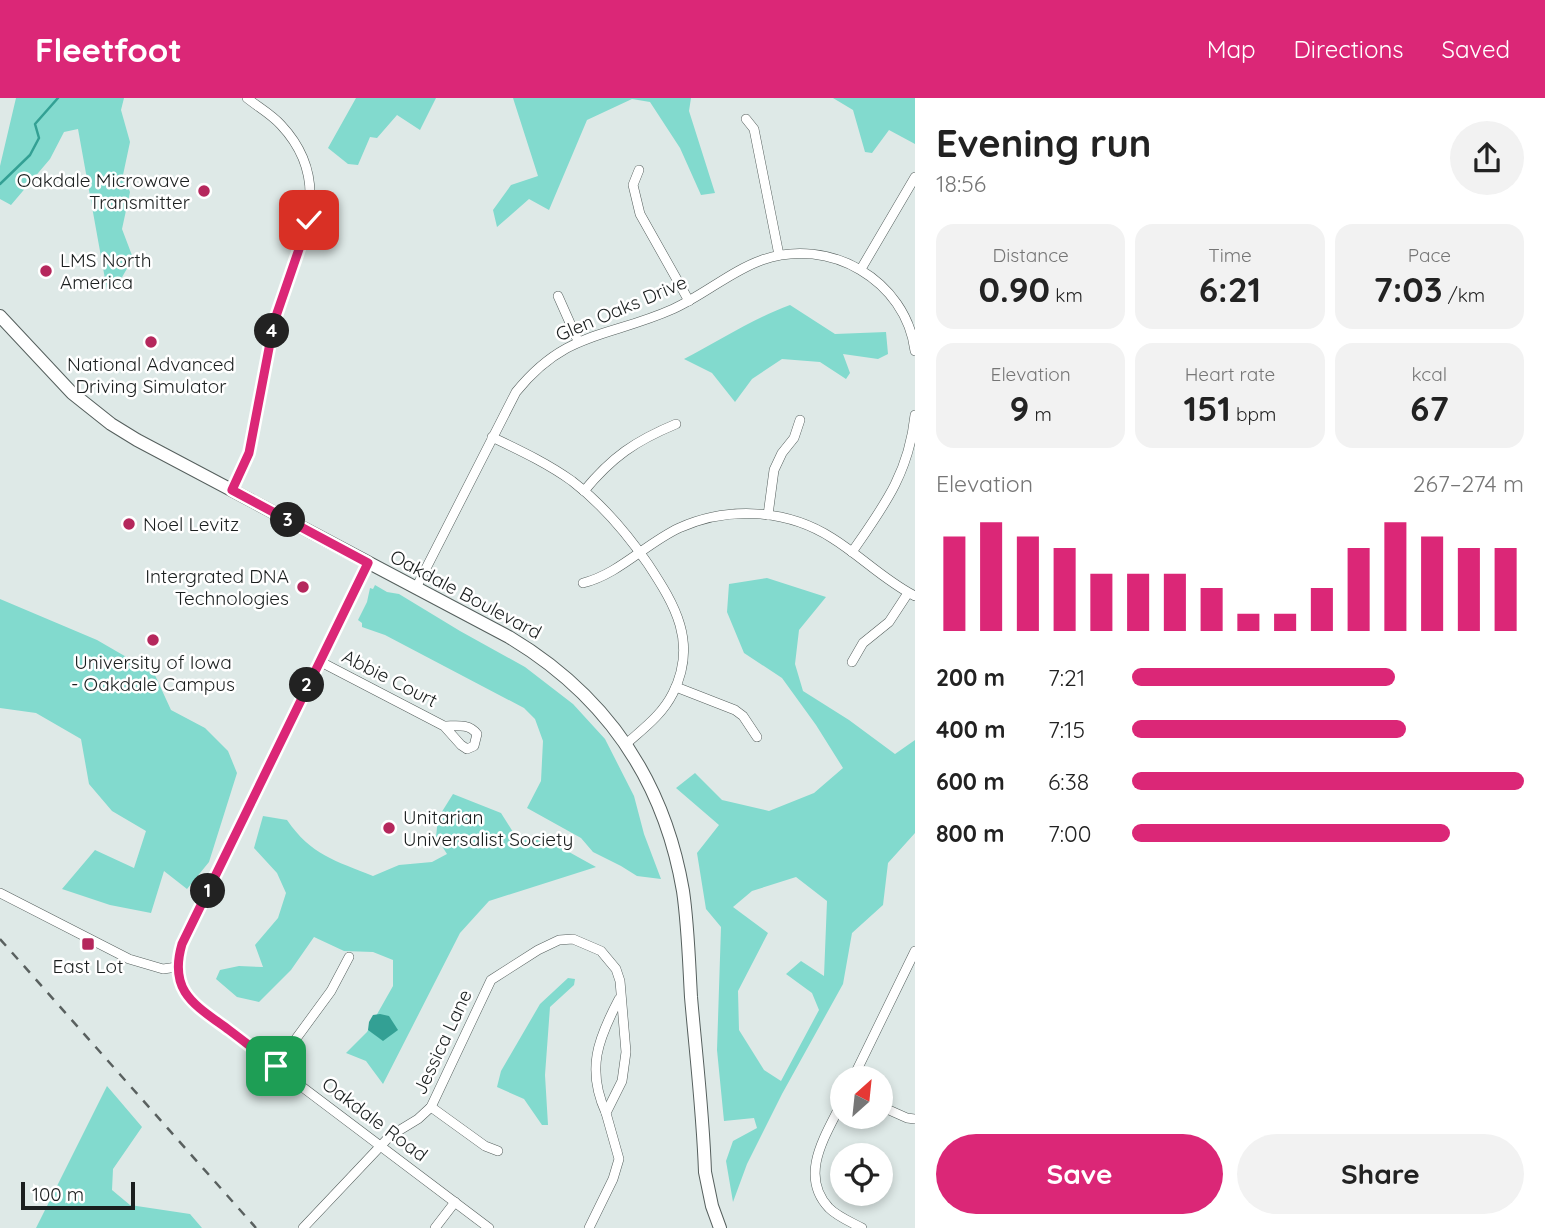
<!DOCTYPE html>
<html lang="en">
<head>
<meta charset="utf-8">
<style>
  :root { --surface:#fff; --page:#f2f2f2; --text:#222; --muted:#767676; --accent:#db2777 }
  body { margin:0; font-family:Quicksand,sans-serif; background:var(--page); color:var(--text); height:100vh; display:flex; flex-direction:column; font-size:26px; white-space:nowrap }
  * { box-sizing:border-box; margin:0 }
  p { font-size:23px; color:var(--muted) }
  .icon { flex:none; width:38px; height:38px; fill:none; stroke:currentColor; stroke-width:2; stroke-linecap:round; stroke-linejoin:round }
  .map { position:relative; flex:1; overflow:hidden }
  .panel { display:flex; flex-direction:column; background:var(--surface); width:630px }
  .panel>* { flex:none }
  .needle { width:46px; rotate:27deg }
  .controls { position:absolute; left:830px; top:968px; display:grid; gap:14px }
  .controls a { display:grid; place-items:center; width:63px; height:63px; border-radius:50%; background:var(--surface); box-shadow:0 4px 10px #0003; font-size:35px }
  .scale { position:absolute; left:21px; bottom:18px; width:114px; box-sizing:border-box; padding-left:7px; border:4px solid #1b1f1f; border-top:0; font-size:19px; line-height:24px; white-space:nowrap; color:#1b1f1f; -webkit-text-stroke:5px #fff; paint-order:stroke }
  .pin { position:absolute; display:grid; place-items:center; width:60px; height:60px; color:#fff; margin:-30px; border-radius:14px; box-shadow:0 4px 10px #0006 }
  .km { position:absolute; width:35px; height:35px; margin:-18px; border-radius:50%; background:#222; color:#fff; font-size:19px; line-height:35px; text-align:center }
  .round { display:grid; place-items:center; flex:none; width:74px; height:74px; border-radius:37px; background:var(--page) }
  .overview { display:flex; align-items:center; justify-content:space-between; height:119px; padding:0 21px }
  h1 { font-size:38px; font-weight:700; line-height:52px }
  .stats { display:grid; grid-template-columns:repeat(3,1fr); gap:10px; height:119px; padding:7px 21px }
  .stats div { display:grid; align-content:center; border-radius:18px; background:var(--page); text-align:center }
  .stats b { font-size:35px; font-weight:700 }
  .stats small { font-size:19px; font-weight:400 }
  .stats p { font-size:19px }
  .chart { height:196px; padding:14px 21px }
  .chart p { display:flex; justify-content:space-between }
  .chart svg { width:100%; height:126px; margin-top:7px; stroke:var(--accent); stroke-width:6 }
  .action { display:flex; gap:14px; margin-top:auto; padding:14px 21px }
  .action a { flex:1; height:80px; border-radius:42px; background:var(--accent); color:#fff; font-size:28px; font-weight:700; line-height:80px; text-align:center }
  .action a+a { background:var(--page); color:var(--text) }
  ul { padding:0 21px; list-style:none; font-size:23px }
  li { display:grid; grid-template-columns:112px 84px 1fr; align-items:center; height:52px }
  li i { height:18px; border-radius:9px; background:var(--accent) }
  header { display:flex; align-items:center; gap:42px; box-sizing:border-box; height:98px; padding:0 35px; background:var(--accent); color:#fff }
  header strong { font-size:33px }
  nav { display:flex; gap:38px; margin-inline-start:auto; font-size:24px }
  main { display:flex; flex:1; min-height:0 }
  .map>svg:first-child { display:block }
  .green { fill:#82dace; fill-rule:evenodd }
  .water { fill:#33a094 }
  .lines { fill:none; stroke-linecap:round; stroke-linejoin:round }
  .stream { stroke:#33a094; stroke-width:2.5 }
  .minor-casing { stroke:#555f5d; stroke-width:10 }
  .secondary-casing { stroke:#555f5d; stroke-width:14 }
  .minor { stroke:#fff; stroke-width:9 }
  .secondary { stroke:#fff; stroke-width:12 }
  .rail { stroke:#59605f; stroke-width:2.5; stroke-dasharray:9 9; stroke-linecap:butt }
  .route-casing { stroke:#fff; stroke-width:14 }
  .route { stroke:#db2777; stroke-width:9 }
  .poi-dot { fill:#b5275c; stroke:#fff; stroke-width:2.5 }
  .labels { text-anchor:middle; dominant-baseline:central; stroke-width:5; stroke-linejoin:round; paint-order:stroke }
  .poi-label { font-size:19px; fill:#1b1f1f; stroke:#fff; text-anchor:start }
  .street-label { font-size:19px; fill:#1b1f1f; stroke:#fff }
</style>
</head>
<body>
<header>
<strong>Fleetfoot</strong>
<nav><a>Map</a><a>Directions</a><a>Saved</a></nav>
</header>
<main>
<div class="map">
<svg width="915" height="1130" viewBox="0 0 915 1130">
  <rect width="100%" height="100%" fill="#dee9e7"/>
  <!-- green -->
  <g class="green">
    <polygon points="16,0 124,0 121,12 130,44 123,77 130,94 122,131 133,160 121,181 107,192 78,31 64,34 50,61 11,107 0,101 0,68"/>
    <polygon points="356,0 436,0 420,32 397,17 377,40 370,39 358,67 348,66 328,50"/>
    <polygon points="513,0 691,0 689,13 715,95 701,97 680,50 650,4 632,1 587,22 549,112 529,101 497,129 493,112 511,87 538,78"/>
    <polygon points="833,0 915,0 915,46 889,32 872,55 865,54 853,12"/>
    <path d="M790 207 835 236 886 234 888 256 878 261 843 256 850 275 846 281 820 264 782 261 752 281 735 304 712 275 684 261C719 243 752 221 790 207Z"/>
    <path d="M767 480 826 499 799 532 795 566 803 593 849 622 895 656 915 642V735L888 765 883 807 852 835 843 886 782 996 747 1066 733 1104 726 1063 733 1043 757 1030 754 1020 724 1023 717 952 721 829 706 811 697 755 719 727 676 690 695 675 722 702 769 713 814 695 843 670 816 627 782 580 744 555 727 514 729 486ZM796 779 827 803 824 878 801 863 786 876 812 895 819 912 781 983 764 972 739 932 738 893 768 835 733 809 752 793Z"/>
    <polygon points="375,487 387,494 399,496 460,533 525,569 573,606 605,641 634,698 644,736 661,781 637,778 621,768 593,754 581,740 527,710 541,683 543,643 535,621 524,610 385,537 362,529 362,525 358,522 367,504 370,490 373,491"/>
    <polygon points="0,501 97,542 154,575 171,612 205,630 228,653 237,675 209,764 187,791 164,773 151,815 110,807 62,791 95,752 134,770 146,733 112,713 89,686 81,641 36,615 0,610"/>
    <path d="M453 696 501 715 513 734 560 749 596 769 489 803 460 835 383 986 366 963 346 955 367 934 393 888V862L373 854 344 853 314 839 291 872 259 904 237 899 216 881 220 872 239 868 263 869 255 847 278 820 286 795 277 775 254 750 263 718 287 722C311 757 336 763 373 778L399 767 432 764 447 756 436 739 438 720Z"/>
    <polygon points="568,880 575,881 574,887 550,909 545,977 548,1027 542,1027 524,1001 497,989 501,973 540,906"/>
    <polygon points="107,988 142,1029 113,1071 112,1092 130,1107 190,1116 202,1130 36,1130"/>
  </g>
  <!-- water -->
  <polygon class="water" points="380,916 389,918 398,932 383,943 368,932 369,924 373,917"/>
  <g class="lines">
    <!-- stream -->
    <polyline class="stream" points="0,86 30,57 39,40 35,26 58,0"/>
    <!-- minor casing -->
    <g class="minor-casing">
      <g id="minor">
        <polyline points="746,21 754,31 779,157"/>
        <polyline points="639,72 633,87 640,116 689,203"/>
        <polyline points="861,171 915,79"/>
        <polyline points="558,198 578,243"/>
        <path d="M492 339C519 352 547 365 572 383 602 406 626 434 648 466 675 507 698 545 673 595 662 617 644 630 626 646"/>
        <path d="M232 392C237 379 246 367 249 353 261 312 263 269 273 227 291 158 342 92 281 27 271 16 258 9 247 0"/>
        <path d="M584 393C612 359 635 343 676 326"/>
        <polyline points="768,417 774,372 782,355 794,340 800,322"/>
        <path d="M852 454C884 408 909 375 915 317"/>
        <path d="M368 465 182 846C175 871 178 889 195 908L489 1130"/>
        <path d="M583 485C619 476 645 446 679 430 728 408 787 411 832 440 861 458 885 483 915 498"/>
        <path d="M416 490 516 294C566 232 608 240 673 211 704 197 731 173 762 162 829 138 906 182 915 253"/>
        <path d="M319 563 444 628 461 647 467 651 474 648 477 636C469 625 456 628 444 628"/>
        <polyline points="852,564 863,545 889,524 908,495"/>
        <polyline points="676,589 735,612 743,618 757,639"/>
        <polyline points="0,795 129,861 163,871 177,869"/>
        <polyline points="276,968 331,893 349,859"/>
        <polyline points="853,980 915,853"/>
        <path d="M842 1004C826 1037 798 1077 829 1110 838 1119 851 1124 862 1130"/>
        <polyline points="880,1008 907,1020 915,1021"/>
        <polyline points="431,1009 485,1048 498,1053"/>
        <path d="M606 1015C586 971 598 941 619 901"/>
        <polyline points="303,1130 390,1038 418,1021 431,1009 491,882 538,852 559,842 573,841 601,853 616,871 620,883 626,954 622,983 606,1015 619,1061 613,1081 589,1130"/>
        <polyline points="435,1130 455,1104"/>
      </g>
    </g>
    <!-- secondary casing -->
    <g class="secondary-casing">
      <path id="secondary" d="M0 218 72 295 111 326 137 342 509 539C606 597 664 682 683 793 688 827 689 864 691 899 696 957 703 1015 705 1074L712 1108 720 1130"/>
    </g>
    <!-- minor -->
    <use href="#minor" class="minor"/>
    <!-- secondary -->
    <use href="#secondary" class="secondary"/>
    <!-- rail -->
    <polyline class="rail" points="0,841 256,1130"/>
  </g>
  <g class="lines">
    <!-- route casing -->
    <g class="route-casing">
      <path id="route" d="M276 968C260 956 245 944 229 932 195 907 168 894 182 846L368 465 232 392 249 355 274 224 309 122"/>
    </g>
    <!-- route -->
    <use href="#route" class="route"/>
  </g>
  <!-- markers -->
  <g class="poi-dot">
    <circle cx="204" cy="93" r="7"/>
    <circle cx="46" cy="173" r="7"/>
    <circle cx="151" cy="244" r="7"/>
    <circle cx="129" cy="426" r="7"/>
    <circle cx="303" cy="489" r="7"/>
    <circle cx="153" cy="542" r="7"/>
    <circle cx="389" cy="730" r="7"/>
    <rect x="81" y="839" width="14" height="14" rx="3.5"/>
  </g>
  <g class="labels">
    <!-- poi labels -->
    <g class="poi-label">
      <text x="190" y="82" text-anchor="end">Oakdale Microwave<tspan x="190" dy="22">Transmitter</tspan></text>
      <text x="60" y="162">LMS North<tspan x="60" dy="22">America</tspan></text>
      <text x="151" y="266" text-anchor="middle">National Advanced<tspan x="151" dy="22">Driving Simulator</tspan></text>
      <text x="143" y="426">Noel Levitz</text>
      <text x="289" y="478" text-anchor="end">Intergrated DNA<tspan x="289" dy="22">Technologies</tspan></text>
      <text x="153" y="564" text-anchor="middle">University of Iowa<tspan x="153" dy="22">- Oakdale Campus</tspan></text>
      <text x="403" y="719">Unitarian<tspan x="403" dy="22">Universalist Society</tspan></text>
      <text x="88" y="868" text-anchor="middle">East Lot</text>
    </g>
    <!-- street labels -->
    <g class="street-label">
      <text transform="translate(621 210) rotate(-23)">Glen Oaks Drive</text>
      <text transform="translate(466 496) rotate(28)">Oakdale Boulevard</text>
      <text transform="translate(390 580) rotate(27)">Abbie Court</text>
      <text transform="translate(442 944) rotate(-65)">Jessica Lane</text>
      <text transform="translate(375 1021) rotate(37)">Oakdale Road</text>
    </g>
  </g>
</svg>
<div class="controls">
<a><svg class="needle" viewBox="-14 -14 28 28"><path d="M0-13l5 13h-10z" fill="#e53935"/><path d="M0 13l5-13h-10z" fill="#767676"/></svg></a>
<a><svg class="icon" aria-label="locate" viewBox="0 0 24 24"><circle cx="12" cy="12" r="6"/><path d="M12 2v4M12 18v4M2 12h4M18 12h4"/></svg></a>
</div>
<div class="scale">100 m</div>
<div class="pin" style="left:276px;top:968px;background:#1e9e55"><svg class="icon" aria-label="arrive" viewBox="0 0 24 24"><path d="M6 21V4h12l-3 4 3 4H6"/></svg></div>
<div class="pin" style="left:309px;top:122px;background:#d93025"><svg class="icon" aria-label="check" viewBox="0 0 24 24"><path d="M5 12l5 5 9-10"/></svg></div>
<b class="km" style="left:208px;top:793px">1</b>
<b class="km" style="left:307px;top:587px">2</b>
<b class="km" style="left:288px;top:422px">3</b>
<b class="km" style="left:272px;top:233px">4</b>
</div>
<section class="panel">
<div class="overview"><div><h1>Evening run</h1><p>18:56</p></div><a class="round"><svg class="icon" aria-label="share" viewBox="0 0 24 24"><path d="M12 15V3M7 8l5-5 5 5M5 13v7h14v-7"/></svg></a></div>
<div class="stats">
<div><p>Distance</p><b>0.90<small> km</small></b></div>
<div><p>Time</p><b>6:21</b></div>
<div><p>Pace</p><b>7:03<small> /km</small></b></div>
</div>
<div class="stats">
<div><p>Elevation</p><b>9<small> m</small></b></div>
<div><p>Heart rate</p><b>151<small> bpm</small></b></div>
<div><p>kcal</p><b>67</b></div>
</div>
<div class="chart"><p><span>Elevation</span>267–274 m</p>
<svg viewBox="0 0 160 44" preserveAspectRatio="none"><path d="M5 44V11M15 44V6M25 44V11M35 44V15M45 44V24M55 44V24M65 44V24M75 44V29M85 44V38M95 44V38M105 44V29M115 44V15M125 44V6M135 44V11M145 44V15M155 44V15"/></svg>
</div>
<ul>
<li><b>200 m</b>7:21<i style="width:67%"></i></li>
<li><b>400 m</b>7:15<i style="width:70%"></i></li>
<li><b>600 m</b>6:38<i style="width:100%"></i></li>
<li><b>800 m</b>7:00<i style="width:81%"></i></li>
</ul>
<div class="action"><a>Save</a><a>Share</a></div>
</section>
</main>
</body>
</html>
